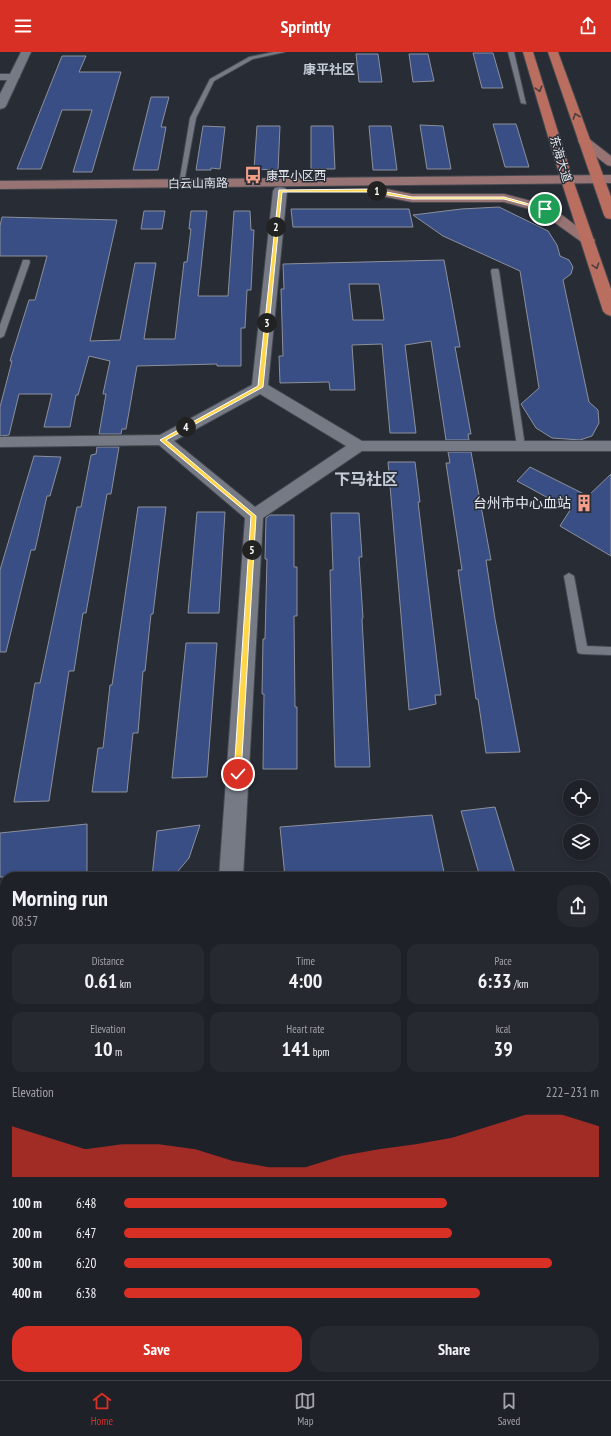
<!DOCTYPE html>
<html lang="en">
<head>
<meta charset="utf-8">
<style>
  :root { --surface:#1e2128; --page:#262930; --text:#f1f3f6; --muted:#a1a3a8; --line:#3c3e45; --accent:#d93025 }
  body { margin:0; font-family:"PT Sans Narrow","Noto Sans SC",sans-serif; background:var(--page); color:var(--text); height:100vh; display:flex; flex-direction:column; font-size:15px; white-space:nowrap }
  * { box-sizing:border-box; margin:0 }
  p { font-size:13px; color:var(--muted) }
  .icon { flex:none; width:22px; height:22px; fill:none; stroke:currentColor; stroke-width:2; stroke-linecap:round; stroke-linejoin:round }
  .map { position:relative; flex:1; overflow:hidden }
  .sheet { position:absolute; left:0px; top:820px; width:611px; height:508px; display:flex; flex-direction:column; background:var(--surface); border-radius:16px 16px 0 0; box-shadow:0 2px 6px #0003,0 0 0 1px var(--line) }
  .sheet>* { flex:none }
  .fabs { position:absolute; left:563px; top:728px; display:grid; gap:8px }
  .fabs a { display:grid; place-items:center; width:36px; height:36px; border-radius:50%; background:var(--surface); box-shadow:0 2px 6px #0003,0 0 0 1px var(--line); font-size:20px }
  .pin { position:absolute; display:grid; place-items:center; width:34px; height:34px; color:#fff; margin:-17px; border:2px solid #fff; border-radius:50%; box-shadow:0 1px 4px #0007 }
  .km { position:absolute; width:20px; height:20px; margin:-10px; border-radius:50%; background:#222; color:#fff; font-size:11px; line-height:20px; text-align:center }
  .round { display:grid; place-items:center; flex:none; width:42px; height:42px; border-radius:16px; background:var(--page) }
  .headline { display:flex; align-items:center; justify-content:space-between; height:68px; padding:0 12px }
  h1 { font-size:22px; font-weight:800; line-height:30px }
  .figures { display:grid; grid-template-columns:repeat(3,1fr); gap:6px; height:68px; padding:4px 12px }
  .figures div { display:grid; align-content:center; border-radius:10px; background:var(--page); text-align:center }
  .figures b { font-size:20px; font-weight:800 }
  .figures small { font-size:11px; font-weight:400 }
  .figures p { font-size:11px }
  .chart { height:112px; padding:8px 12px }
  .chart p { display:flex; justify-content:space-between }
  .chart svg { width:100%; height:72px; margin-top:4px; fill:var(--accent); opacity:.7 }
  .button { display:flex; gap:8px; margin-top:auto; padding:8px 12px }
  .button a { flex:1; height:46px; border-radius:16px; background:var(--accent); color:#fff; font-size:16px; font-weight:800; line-height:46px; text-align:center }
  .button a+a { background:var(--page); color:var(--text) }
  ul { padding:0 12px; list-style:none; font-size:13px }
  li { display:grid; grid-template-columns:64px 48px 1fr; align-items:center; height:30px }
  li i { height:10px; border-radius:5px; background:var(--accent) }
  header { display:flex; justify-content:space-between; align-items:center; height:52px; padding:0 12px; background:var(--accent); color:#fff; font-size:18px; font-weight:800 }
  .dock { display:flex; justify-content:space-around; align-items:center; height:56px; border-top:1px solid var(--line); background:var(--surface); font-size:11px; color:var(--muted) }
  .dock a { display:grid; justify-items:center; gap:2px }
  .dock .current { color:var(--accent) }
  .map>svg:first-child { display:block }
  .built { fill:#313845 }
  .building { fill:#384e85; stroke:#8b909b; fill-rule:evenodd }
  .lines { fill:none; stroke-linecap:round; stroke-linejoin:round }
  .service-casing { stroke:#44484f; stroke-width:2 }
  .minor-casing { stroke:#44484f; stroke-width:2 }
  .tertiary-casing { stroke:#44484f; stroke-width:2 }
  .secondary-casing { stroke:#44484f; stroke-width:2 }
  .primary-casing { stroke:#44484f; stroke-width:2 }
  .service { fill:#757a85; fill-rule:evenodd }
  .minor { fill:#757a85; fill-rule:evenodd }
  .tertiary { fill:#757a85; fill-rule:evenodd }
  .secondary { fill:#977473; fill-rule:evenodd }
  .primary { fill:#b96e60; fill-rule:evenodd }
  .oneway { stroke:#4c3c40 }
  .route { fill:#ffd54a; stroke:#fff }
  .labels { text-anchor:middle; dominant-baseline:central; stroke-width:3; stroke-linejoin:round; paint-order:stroke }
  .far-street-label { font-size:12px; fill:#e6e9ef; stroke:#282c35 }
  .far-poi-label { font-size:12px; fill:#e6e9ef; stroke:#282c35; text-anchor:start }
  .far-quarter-label { font-size:13px; font-weight:bold; fill:#c6ccd7; stroke:#282c35 }
  .poi-label { font-size:14px; fill:#e6e9ef; stroke:#282c35; text-anchor:end }
  .quarter-label { font-size:16px; font-weight:bold; fill:#c6ccd7; stroke:#282c35 }
</style>
</head>
<body>
<header><svg class="icon" aria-label="menu" viewBox="0 0 24 24"><path d="M4 6h16M4 12h16M4 18h16"/></svg>Sprintly<svg class="icon" aria-label="share" viewBox="0 0 24 24"><path d="M12 15V3M7 8l5-5 5 5M5 13v7h14v-7"/></svg></header>
<div class="map">
<svg width="611" height="1328" viewBox="0 0 611 1328">
  <rect width="100%" height="100%" fill="#282c35"/>
  <!-- built -->
  <polygon class="built" points="611,977 611,1328 0,1328 0,1057 5,1056 5,1323 606,1323 606,978"/>
  <!-- building -->
  <g class="building">
    <polygon points="473,1 493,1 503,36 482,36"/>
    <polygon points="356,2 378,2 382,30 359,30"/>
    <polygon points="409,2 428,2 434,29 413,30"/>
    <polygon points="62,4 86,4 79,20 121,20 92,120 73,120 92,58 62,58 41,117 17,117"/>
    <polygon points="151,45 169,45 161,75 166,75 158,118 133,118"/>
    <polygon points="493,72 516,72 529,115 505,115"/>
    <polygon points="420,73 443,74 451,117 427,117"/>
    <polygon points="203,74 225,75 220,117 211,116 211,118 196,118"/>
    <polygon points="257,74 280,74 278,118 254,117"/>
    <polygon points="311,74 333,74 335,117 311,117"/>
    <polygon points="369,74 391,74 397,118 373,118"/>
    <polygon points="499,155 548,179 557,193 560,204 569,208 573,215 571,222 563,228 589,350 598,358 599,371 592,384 580,388 552,386 536,376 521,352 539,336 520,219 443,184 413,163 461,157"/>
    <polygon points="291,157 409,157 413,175 293,175"/>
    <polygon points="144,159 165,159 162,177 141,177"/>
    <polygon points="191,159 207,159 198,244 228,244 234,159 250,159 251,178 254,178 251,238 247,238 245,276 241,276 241,314 217,314 217,312 137,314 126,377 122,377 121,382 99,382 106,342 103,342 110,309 89,304 78,343 76,343 70,375 44,375 52,342 19,342 9,383 0,384 0,355 12,309 10,309 29,248 35,248 47,204 0,204 0,174 2,165 117,168 90,289 120,288 135,211 156,211 144,287 175,287 184,210 187,210 191,177 189,177"/>
    <path d="M444 208 460 295H455L471 382H468L469 388H446L431 289 405 293 416 381H390L382 292 352 293 355 338H330L329 330 280 331 279 304H283L281 237H284L283 212ZM349 232H379L384 268H353Z"/>
    <polygon points="97,395 119,395 111,442 107,442 86,561 83,561 74,619 69,619 49,749 14,750 35,631 40,631 77,455 81,455 91,403 96,402"/>
    <polygon points="448,400 471,400 491,508 486,508 495,567 520,700 486,701 478,647 476,647 458,518 462,518 446,411 450,411"/>
    <polygon points="34,404 61,405 50,444 47,444 35,498 31,498 6,600 0,600 0,518"/>
    <polygon points="388,410 415,410 420,450 418,450 441,643 435,643 436,652 409,658"/>
    <polygon points="530,415 588,444 611,422 611,504 560,474 570,458 517,429"/>
    <polygon points="138,455 166,455 153,562 151,562 145,619 143,619 138,681 133,681 127,740 92,740 98,696 103,696 110,633 112,633"/>
    <polygon points="197,460 225,460 219,561 188,561"/>
    <polygon points="331,461 359,461 362,505 359,505 363,566 362,567 370,715 335,715 330,518 333,518"/>
    <polygon points="270,463 294,463 294,515 297,515 297,564 294,564 295,655 297,655 297,717 263,717 264,642 262,642 263,587 265,587 267,507 265,507 266,466"/>
    <polygon points="186,591 217,591 207,725 172,726"/>
    <polygon points="495,755 516,825 480,825 461,759"/>
    <polygon points="432,763 445,825 285,825 280,775"/>
    <polygon points="87,772 87,823 68,825 0,825 0,781"/>
    <polygon points="200,773 189,806 173,825 152,825 157,779"/>
  </g>
  <g class="lines">
    <!-- service casing -->
    <g class="service-casing">
      <g id="service">
        <polygon points="274,0 285,0 253,7 214,29 196,66 184,131 179,132 190,66 210,27 249,5"/>
        <polygon points="508,0 514,0 526,52 521,51"/>
        <polygon points="23,208 29,208 30,210 4,284 0,286 0,273"/>
        <polygon points="492,217 498,217 499,219 525,394 521,397 517,394 491,219"/>
        <polygon points="569,521 574,524 587,594 611,595 611,603 582,602 578,601 577,598 564,524"/>
      </g>
    </g>
    <!-- minor casing -->
    <g class="minor-casing">
      <g id="minor">
        <polygon points="0,22 14,22 20,25 14,28 0,28"/>
        <path d="M280 135 285 136 287 139 268 333 362 389H611V399H362L263 466 243 825H219L245 466 159 393 0 395V385L160 383 252 333 273 139 275 136ZM260 342 346 394 255 455 174 389Z"/>
      </g>
    </g>
    <!-- tertiary casing -->
    <g class="tertiary-casing">
      <polygon id="tertiary" points="21,0 31,0 6,54 4,56 0,57 0,42"/>
    </g>
    <!-- secondary casing -->
    <g class="secondary-casing">
      <g id="secondary">
        <polygon points="584,85 588,86 611,104 611,114 607,113 580,92 578,89 580,86"/>
        <polygon points="611,123 611,131 0,137 0,129"/>
        <polygon points="376,135 412,142 504,142 550,154 595,188 593,191 588,192 583,191 540,160 504,150 412,150 371,142 369,139 371,136"/>
        <polygon points="611,874 611,898 606,899 606,875"/>
        <rect x="606" y="906" width="5" height="24"/>
        <polygon points="5,958 5,984 0,985 0,959"/>
        <polygon points="5,991 5,1017 0,1018 0,992"/>
      </g>
    </g>
    <!-- primary casing -->
    <g class="primary-casing">
      <g id="primary">
        <polygon points="523,0 533,0 573,128 611,237 611,264 606,262 603,259 561,128"/>
        <polygon points="548,0 558,0 611,145 611,167 606,166 604,163"/>
      </g>
    </g>
    <!-- service -->
    <use href="#service" class="service"/>
    <!-- minor -->
    <use href="#minor" class="minor"/>
    <!-- tertiary -->
    <use href="#tertiary" class="tertiary"/>
    <!-- secondary -->
    <use href="#secondary" class="secondary"/>
    <!-- primary -->
    <use href="#primary" class="primary"/>
  </g>
  <!-- one-way arrows -->
  <defs><path id="oneway-chevron" d="M-2-3.5L2.5 0L-2 3.5" fill="none" stroke-width="1.6" stroke-linecap="round" stroke-linejoin="round"/></defs>
  <g class="oneway">
    <use href="#oneway-chevron" transform="translate(539 37) rotate(73)"/>
    <use href="#oneway-chevron" transform="translate(576 64) rotate(-109)"/>
    <use href="#oneway-chevron" transform="translate(596 214) rotate(72)"/>
  </g>
  <!-- route -->
  <polygon class="route" points="371,137 412,145 504,145 547,157 545,158 504,147 412,147 371,140 282,140 263,335 166,388 256,464 241,722 238,725 234,722 251,464 160,388 258,334 279,138"/>
  <!-- icons -->
  <defs>
    <g id="bus-bare" transform="scale(1.38)"><path d="M-5-6H5V4H4V6H2V4H-2V6H-4V4H-5ZM-3.5-4V0h7V-4ZM-3.5 1.2v1.5H-2V1.2ZM2 1.2v1.5H3.5V1.2Z" fill="#f49e89" stroke="#282c35" stroke-width="2.5" paint-order="stroke"/></g>
    <g id="building-bare" transform="scale(1.38)"><path d="M-4-6H4V6H1V3H-1V6H-4ZM-2.5-4.3h1.7v1.8h-1.7ZM.8-4.3h1.7v1.8H.8ZM-2.5-1h1.7V.8h-1.7ZM.8-1h1.7V.8H.8Z" fill="#f49e89" stroke="#282c35" stroke-width="2.5" paint-order="stroke"/></g>
  </defs>
  <g fill-rule="evenodd">
    <use href="#bus-bare" x="253" y="123"/>
    <use href="#building-bare" x="584" y="451"/>
  </g>
  <g class="labels">
    <!-- far-street labels -->
    <g class="far-street-label">
      <text transform="translate(561 107) rotate(73)">东海大道</text>
      <text transform="translate(198 131) rotate(-1)">白云山南路</text>
    </g>
    <!-- far-poi labels -->
    <g class="far-poi-label">
      <text x="266" y="123">康平小区西</text>
    </g>
    <!-- far-quarter labels -->
    <g class="far-quarter-label">
      <text x="329" y="17">康平社区</text>
    </g>
    <!-- poi labels -->
    <g class="poi-label">
      <text x="571" y="451">台州市中心血站</text>
    </g>
    <!-- quarter labels -->
    <g class="quarter-label">
      <text x="366" y="427">下马社区</text>
    </g>
  </g>
</svg>
<div class="fabs">
<a><svg class="icon" aria-label="locate" viewBox="0 0 24 24"><circle cx="12" cy="12" r="6"/><path d="M12 2v4M12 18v4M2 12h4M18 12h4"/></svg></a>
<a><svg class="icon" aria-label="layers" viewBox="0 0 24 24"><path d="M12 4l9 5-9 5-9-5zM3 14l9 5 9-5"/></svg></a>
</div>
<div class="pin" style="left:545px;top:157px;background:#1e9e55"><svg class="icon" aria-label="arrive" viewBox="0 0 24 24"><path d="M6 21V4h12l-3 4 3 4H6"/></svg></div>
<div class="pin" style="left:238px;top:722px;background:#d93025"><svg class="icon" aria-label="check" viewBox="0 0 24 24"><path d="M5 12l5 5 9-10"/></svg></div>
<b class="km" style="left:377px;top:139px">1</b>
<b class="km" style="left:276px;top:175px">2</b>
<b class="km" style="left:267px;top:271px">3</b>
<b class="km" style="left:186px;top:375px">4</b>
<b class="km" style="left:252px;top:498px">5</b>
<section class="sheet">
<div class="headline"><div><h1>Morning run</h1><p>08:57</p></div><a class="round"><svg class="icon" aria-label="share" viewBox="0 0 24 24"><path d="M12 15V3M7 8l5-5 5 5M5 13v7h14v-7"/></svg></a></div>
<div class="figures">
<div><p>Distance</p><b>0.61<small> km</small></b></div>
<div><p>Time</p><b>4:00</b></div>
<div><p>Pace</p><b>6:33<small> /km</small></b></div>
</div>
<div class="figures">
<div><p>Elevation</p><b>10<small> m</small></b></div>
<div><p>Heart rate</p><b>141<small> bpm</small></b></div>
<div><p>kcal</p><b>39</b></div>
</div>
<div class="chart"><p><span>Elevation</span>222–231 m</p>
<svg viewBox="0 0 160 44" preserveAspectRatio="none"><path d="M0 44V13L10 20L20 27L30 24L40 24L50 27L60 34L70 38L80 38L90 31L100 27L110 24L120 20L130 13L140 6L150 6L160 13V44z"/></svg>
</div>
<ul>
<li><b>100 m</b>6:48<i style="width:68%"></i></li>
<li><b>200 m</b>6:47<i style="width:69%"></i></li>
<li><b>300 m</b>6:20<i style="width:90%"></i></li>
<li><b>400 m</b>6:38<i style="width:75%"></i></li>
</ul>
<div class="button"><a>Save</a><a>Share</a></div>
</section>
</div>
<nav class="dock">
<a class="current"><svg class="icon" aria-label="home" viewBox="0 0 24 24"><path d="M3 11l9-7 9 7M6 9v11h12V9"/></svg>Home</a>
<a><svg class="icon" aria-label="map" viewBox="0 0 24 24"><path d="M3 6l6-2 6 2 6-2v14l-6 2-6-2-6 2zM9 4v14M15 6v14"/></svg>Map</a>
<a><svg class="icon" aria-label="saved" viewBox="0 0 24 24"><path d="M7 4h10v16l-5-4-5 4z"/></svg>Saved</a>
</nav>
</body>
</html>
